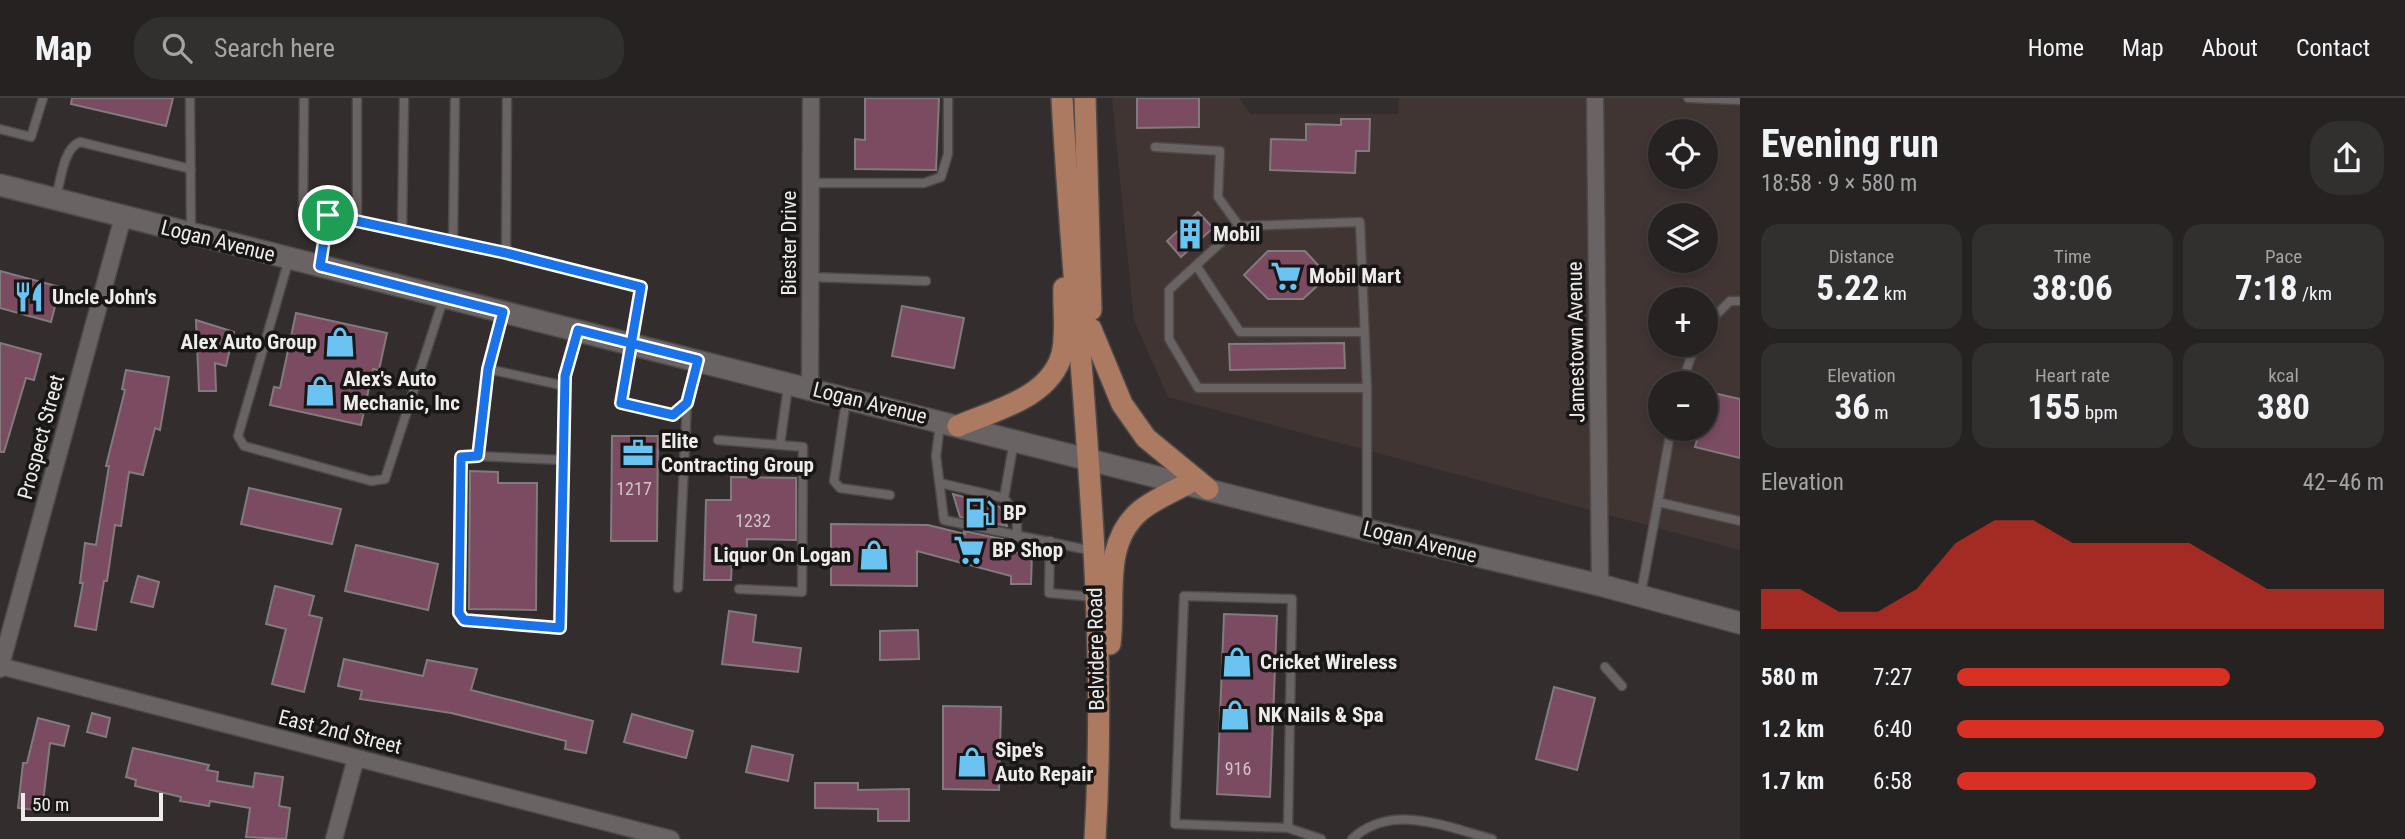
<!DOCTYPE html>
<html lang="en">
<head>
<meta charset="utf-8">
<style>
  :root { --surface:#262222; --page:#322f2f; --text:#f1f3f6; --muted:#a4a4a5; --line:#423f40; --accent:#d93025 }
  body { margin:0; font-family:"Roboto Condensed",sans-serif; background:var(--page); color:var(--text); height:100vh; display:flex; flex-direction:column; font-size:26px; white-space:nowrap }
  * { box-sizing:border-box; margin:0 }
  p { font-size:23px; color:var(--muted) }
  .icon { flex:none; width:38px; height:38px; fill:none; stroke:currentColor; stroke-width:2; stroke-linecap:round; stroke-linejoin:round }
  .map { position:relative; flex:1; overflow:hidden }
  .drawer { display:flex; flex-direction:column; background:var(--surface); width:665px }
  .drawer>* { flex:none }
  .buttons { position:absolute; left:1648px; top:21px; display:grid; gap:14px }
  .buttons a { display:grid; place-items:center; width:70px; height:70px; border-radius:50%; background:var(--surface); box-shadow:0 4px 10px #0003,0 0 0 2px var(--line); font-size:35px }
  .scale { position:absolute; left:21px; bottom:18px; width:142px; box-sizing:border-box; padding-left:7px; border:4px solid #efebeb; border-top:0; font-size:19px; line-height:24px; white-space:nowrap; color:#efebeb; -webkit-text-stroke:5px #191616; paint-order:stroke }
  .pin { position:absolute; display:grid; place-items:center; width:60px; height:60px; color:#fff; margin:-30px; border:4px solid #fff; border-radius:50%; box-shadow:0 2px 7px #0007 }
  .round { display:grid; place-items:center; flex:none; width:74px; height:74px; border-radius:28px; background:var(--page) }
  .overview { display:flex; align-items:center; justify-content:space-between; height:119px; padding:0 21px }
  h1 { font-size:38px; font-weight:700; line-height:52px }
  .stats { display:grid; grid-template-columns:repeat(3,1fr); gap:10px; height:119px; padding:7px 21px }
  .stats div { display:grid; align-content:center; border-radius:18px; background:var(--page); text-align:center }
  .stats b { font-size:35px; font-weight:700 }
  .stats small { font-size:19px; font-weight:400 }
  .stats p { font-size:19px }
  .chart { height:196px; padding:14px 21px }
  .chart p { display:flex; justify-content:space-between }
  .chart svg { width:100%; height:126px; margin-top:7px; fill:var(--accent); opacity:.7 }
  ul { padding:0 21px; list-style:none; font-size:23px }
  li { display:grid; grid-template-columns:112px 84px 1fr; align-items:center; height:52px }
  li i { height:18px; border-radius:9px; background:var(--accent) }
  header { display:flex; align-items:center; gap:42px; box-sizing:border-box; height:98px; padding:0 35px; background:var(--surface); border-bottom:2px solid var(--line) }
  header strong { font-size:33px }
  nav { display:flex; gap:38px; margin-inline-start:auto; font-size:24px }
  .search { width:490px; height:63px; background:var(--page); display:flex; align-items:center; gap:18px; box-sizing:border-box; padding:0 24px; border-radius:28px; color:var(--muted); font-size:26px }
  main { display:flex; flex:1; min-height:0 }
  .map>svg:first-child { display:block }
  .built { fill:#413534; fill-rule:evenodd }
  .building { fill:#7a4b61; stroke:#817b7d; stroke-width:2 }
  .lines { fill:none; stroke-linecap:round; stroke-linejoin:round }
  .service-casing { stroke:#4d4949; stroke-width:11 }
  .minor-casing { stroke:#4d4949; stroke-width:19 }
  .secondary-casing { stroke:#4d4949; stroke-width:24 }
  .primary-casing { stroke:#4d4949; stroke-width:24 }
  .service { stroke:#696363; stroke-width:8 }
  .minor { stroke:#696363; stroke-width:16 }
  .secondary { stroke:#696363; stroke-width:21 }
  .primary { stroke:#ac7a61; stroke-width:21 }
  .route-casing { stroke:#fff; stroke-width:14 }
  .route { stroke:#1a73e8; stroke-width:9 }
  .labels { text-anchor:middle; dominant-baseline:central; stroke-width:7; stroke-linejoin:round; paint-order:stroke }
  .number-label { font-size:18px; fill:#d2c3c8 }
  .poi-label { font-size:21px; font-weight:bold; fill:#efebeb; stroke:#191616; text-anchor:start }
  .street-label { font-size:21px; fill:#efebeb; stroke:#191616 }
</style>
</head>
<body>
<header>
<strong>Map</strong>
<div class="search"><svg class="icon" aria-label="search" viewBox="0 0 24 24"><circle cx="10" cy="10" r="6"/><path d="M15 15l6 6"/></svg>Search here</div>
<nav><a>Home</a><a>Map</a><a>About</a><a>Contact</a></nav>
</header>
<main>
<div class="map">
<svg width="1740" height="741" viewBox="0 0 1740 741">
  <rect width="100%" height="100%" fill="#332e2d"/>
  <!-- built -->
  <path class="built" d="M1112 0H1239L1251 16H1398L1399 0H1740V452L1168 299 1134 222ZM1661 33H1706V79H1661ZM1661 117H1706V163H1661ZM1661 201H1706V247H1661ZM1661 285H1706V331H1661Z"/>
  <!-- building -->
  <g class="building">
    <polygon points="72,0 173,0 166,28 71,6"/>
    <polygon points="865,0 939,0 936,72 855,71 855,41 865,42"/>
    <polygon points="1137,0 1199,0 1199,29 1137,30"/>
    <polygon points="1341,21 1370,21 1369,53 1356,53 1355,75 1270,72 1271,41 1306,42 1306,26 1341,27"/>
    <polygon points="1198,114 1213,130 1181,159 1167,143"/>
    <polygon points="1268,153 1305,153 1328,178 1303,201 1268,201 1244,177"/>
    <polygon points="0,173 60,189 51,224 0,210"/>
    <polygon points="902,208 964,220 954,270 892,258"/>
    <polygon points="296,215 387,235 379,272 373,271 361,327 270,307 274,289 280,290"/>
    <polygon points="196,222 234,234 226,268 215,265 216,293 199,293"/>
    <polygon points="0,245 41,256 34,282 26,280 4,354 0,354"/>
    <polygon points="1344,245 1345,270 1230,272 1229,246"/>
    <polygon points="126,272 169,279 160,332 155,330 143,377 129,374 121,428 115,427 107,483 104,483 96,532 75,528 83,485 80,485 85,445 96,447 109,368 106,368 125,292 122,291"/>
    <polygon points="1709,294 1740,301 1740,360 1695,349 1700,331 1706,331"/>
    <polygon points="612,338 658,338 657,443 611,443"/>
    <polygon points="470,373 498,374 498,385 537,385 536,512 469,511"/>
    <polygon points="731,379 796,380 796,442 747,441 747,462 732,462 731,482 704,482 706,402 731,402"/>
    <polygon points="249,390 341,411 332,446 241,426"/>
    <polygon points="953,396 1000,409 1007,428 960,419"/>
    <polygon points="831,426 928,427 965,436 964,433 1012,443 1016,454 1032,455 1031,486 1011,486 1011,478 917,453 917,488 831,487"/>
    <polygon points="356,447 438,466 428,512 345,493"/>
    <polygon points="138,478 159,484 153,509 131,504"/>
    <polygon points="275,488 314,498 309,517 322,520 304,594 272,586 286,531 266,526"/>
    <polygon points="729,513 756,517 753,544 801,550 798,574 722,566"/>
    <polygon points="1224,516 1277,518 1270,699 1217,696"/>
    <polygon points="918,532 919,561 880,562 880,533"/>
    <polygon points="344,561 423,578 427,562 477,571 471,592 593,623 586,655 565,651 566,643 451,615 360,601 362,593 338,588"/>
    <polygon points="1554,589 1595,600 1577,672 1536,661"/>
    <polygon points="943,608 1001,609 999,692 943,691"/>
    <polygon points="92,615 110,620 106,639 87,634"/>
    <polygon points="632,616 693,633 686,660 624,644"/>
    <polygon points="38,620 69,628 64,648 50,645 42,713 18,710 23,665 27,665"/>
    <polygon points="752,648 793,657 788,683 746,674"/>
    <polygon points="133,650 209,667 207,672 218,674 217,683 253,689 255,675 283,679 279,708 290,710 286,741 246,739 250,710 210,703 209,708 180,703 181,699 135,688 136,682 126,679"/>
    <polygon points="815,685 858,685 858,692 909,691 909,723 878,723 878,711 815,710"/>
  </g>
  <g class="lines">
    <!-- service casing -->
    <g class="service-casing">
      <g id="service">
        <polyline points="190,0 191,133"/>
        <polyline points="304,0 303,112 506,155 641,189 621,305 673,317 687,305 698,264"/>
        <polyline points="357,0 357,124"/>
        <polyline points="1688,0 1740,2"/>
        <polyline points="0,31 31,39 43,0"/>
        <polyline points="1155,49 1220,53 1218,99 1239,128"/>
        <polyline points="810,85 924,85 941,79 948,56 948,0"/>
        <path d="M56 99C61 83 63 50 80 44L191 71"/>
        <polyline points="402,133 404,0"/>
        <polyline points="453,144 455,0"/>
        <polyline points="506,155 507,0"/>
        <polyline points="289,161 238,338 244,348 371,383 385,381 443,202"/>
        <polyline points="320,165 328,117"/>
        <polyline points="1196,167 1240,234 1364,234"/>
        <polyline points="810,179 926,183"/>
        <polyline points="502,216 488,271 478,358 461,359 459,515 464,522 560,530 565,278 577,235"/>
        <polyline points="1706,227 1730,203 1740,203"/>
        <polyline points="488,271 565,288"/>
        <polyline points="1682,285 1695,247"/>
        <polyline points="846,303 834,383 840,390 890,397"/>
        <polyline points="940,326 936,358 944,422 1093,453"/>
        <polyline points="718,342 780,347"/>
        <polyline points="478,358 563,362"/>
        <polyline points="940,385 1004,400 1014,343"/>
        <polyline points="1004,400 1017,418 1017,439"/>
        <polyline points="1658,404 1671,331"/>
        <polyline points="1367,432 1367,290 1198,290 1169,241 1169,192 1239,128 1360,124 1367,290"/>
        <polyline points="1050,443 1049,495 1095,499"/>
        <polyline points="678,490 687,305"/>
        <polyline points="739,491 802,494 803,349 780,347 788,288"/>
        <polyline points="1641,495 1658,404 1740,423"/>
        <polyline points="1605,569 1622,588"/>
        <polyline points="1288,730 1292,501 1184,498 1175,726 1288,730 1321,741"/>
        <path d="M1352 741C1392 704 1446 729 1492 741"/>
      </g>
    </g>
    <!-- minor casing -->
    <g class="minor-casing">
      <g id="minor">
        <polyline points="1595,0 1600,487"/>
        <polyline points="810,290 811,0"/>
        <polyline points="0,568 671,741"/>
        <polyline points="0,571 123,119"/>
        <polyline points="334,741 356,660"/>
      </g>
    </g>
    <!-- secondary casing -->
    <g class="secondary-casing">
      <polyline id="secondary" points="0,87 1367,432 1600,487 1740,525"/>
    </g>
    <!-- primary casing -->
    <g class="primary-casing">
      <g id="primary">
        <path d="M1062 0C1075 247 1110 494 1095 741"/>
        <polyline points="1085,0 1091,212"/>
        <polyline points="1091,231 1122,306 1146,340 1208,391"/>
        <path d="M958 328C995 312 1050 300 1062 256 1067 236 1063 210 1064 190"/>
        <path d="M1110 546C1116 501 1101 446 1140 413 1153 402 1172 394 1187 386"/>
      </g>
    </g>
    <!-- service -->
    <use href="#service" class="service"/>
    <!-- minor -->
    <use href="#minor" class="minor"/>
    <!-- secondary -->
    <use href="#secondary" class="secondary"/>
    <!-- primary -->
    <use href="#primary" class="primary"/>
  </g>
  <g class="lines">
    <!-- route casing -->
    <g class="route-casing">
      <polyline id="route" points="328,117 320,168 503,214 488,271 478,358 461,359 459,515 464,522 560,530 565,278 578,232 698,262 687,305 673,317 621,305 641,189 506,155 328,117"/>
    </g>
    <!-- route -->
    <use href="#route" class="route"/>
  </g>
  <!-- icons -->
  <defs>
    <g id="building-bare" transform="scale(2.415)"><path d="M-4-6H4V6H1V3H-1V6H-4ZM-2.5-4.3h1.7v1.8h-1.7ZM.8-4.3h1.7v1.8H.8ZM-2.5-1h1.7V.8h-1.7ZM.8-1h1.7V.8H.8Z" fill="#6ac3f1" stroke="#191616" stroke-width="2.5" paint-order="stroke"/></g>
    <g id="supermarket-bare" transform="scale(2.415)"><path d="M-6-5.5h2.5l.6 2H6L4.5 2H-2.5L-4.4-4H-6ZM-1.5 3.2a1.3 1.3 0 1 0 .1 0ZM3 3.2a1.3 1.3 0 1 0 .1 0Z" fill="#6ac3f1" stroke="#191616" stroke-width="2.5" paint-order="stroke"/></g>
    <g id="restaurant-bare" transform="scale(2.415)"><path d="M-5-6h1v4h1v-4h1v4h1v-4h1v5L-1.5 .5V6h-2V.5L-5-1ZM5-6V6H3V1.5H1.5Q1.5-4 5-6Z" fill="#6ac3f1" stroke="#191616" stroke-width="2.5" paint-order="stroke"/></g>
    <g id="shop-bare" transform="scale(2.415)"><path d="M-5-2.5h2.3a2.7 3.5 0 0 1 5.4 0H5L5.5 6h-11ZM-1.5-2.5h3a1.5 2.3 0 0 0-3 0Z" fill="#6ac3f1" stroke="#191616" stroke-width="2.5" paint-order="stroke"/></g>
    <g id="office-bare" transform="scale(2.415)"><path d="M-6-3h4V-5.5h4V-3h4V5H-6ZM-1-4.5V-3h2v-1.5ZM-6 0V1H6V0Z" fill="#6ac3f1" stroke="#191616" stroke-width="2.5" paint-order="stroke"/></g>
    <g id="fuel-bare" transform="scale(2.415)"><path d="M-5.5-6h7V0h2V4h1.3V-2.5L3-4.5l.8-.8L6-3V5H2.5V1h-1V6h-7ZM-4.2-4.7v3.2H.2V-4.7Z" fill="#6ac3f1" stroke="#191616" stroke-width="2.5" paint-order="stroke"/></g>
  </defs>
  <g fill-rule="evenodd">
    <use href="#building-bare" x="1190" y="136"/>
    <use href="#supermarket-bare" x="1286" y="178"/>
    <use href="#restaurant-bare" x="29" y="199"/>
    <use href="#shop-bare" x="340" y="244"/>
    <use href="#shop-bare" x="320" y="293"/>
    <use href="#office-bare" x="638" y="355"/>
    <use href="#fuel-bare" x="980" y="415"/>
    <use href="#supermarket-bare" x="969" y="452"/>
    <use href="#shop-bare" x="874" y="457"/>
    <use href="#shop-bare" x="1237" y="564"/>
    <use href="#shop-bare" x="1235" y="617"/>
    <use href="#shop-bare" x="972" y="664"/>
  </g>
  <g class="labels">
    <!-- number labels -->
    <g class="number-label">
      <text x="634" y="390">1217</text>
      <text x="753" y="422">1232</text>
      <text x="1238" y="670">916</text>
    </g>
    <!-- poi labels -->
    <g class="poi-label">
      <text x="1213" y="136">Mobil</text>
      <text x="1309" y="178">Mobil Mart</text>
      <text x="52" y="199">Uncle John's</text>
      <text x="317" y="244" text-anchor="end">Alex Auto Group</text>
      <text x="343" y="281">Alex's Auto<tspan x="343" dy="24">Mechanic, Inc</tspan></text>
      <text x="661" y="343">Elite<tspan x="661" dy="24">Contracting Group</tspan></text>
      <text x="1003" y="415">BP</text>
      <text x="992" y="452">BP Shop</text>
      <text x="851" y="457" text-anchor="end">Liquor On Logan</text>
      <text x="1260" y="564">Cricket Wireless</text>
      <text x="1258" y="617">NK Nails &amp; Spa</text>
      <text x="995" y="652">Sipe's<tspan x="995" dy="24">Auto Repair</tspan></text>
    </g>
    <!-- street labels -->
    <g class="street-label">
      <text transform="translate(218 143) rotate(14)">Logan Avenue</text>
      <text transform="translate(789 145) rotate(-90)">Biester Drive</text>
      <text transform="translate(1576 244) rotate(-91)">Jamestown Avenue</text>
      <text transform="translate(870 305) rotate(14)">Logan Avenue</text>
      <text transform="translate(41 339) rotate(-75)">Prospect Street</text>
      <text transform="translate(1420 444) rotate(14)">Logan Avenue</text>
      <text transform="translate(1096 551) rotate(-91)">Belvidere Road</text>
      <text transform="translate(340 634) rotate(14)">East 2nd Street</text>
    </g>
  </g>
</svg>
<div class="buttons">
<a><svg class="icon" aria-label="locate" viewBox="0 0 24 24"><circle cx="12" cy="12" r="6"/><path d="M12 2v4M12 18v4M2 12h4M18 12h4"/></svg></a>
<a><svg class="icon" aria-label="layers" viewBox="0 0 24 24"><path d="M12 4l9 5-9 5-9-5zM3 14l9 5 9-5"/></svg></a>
<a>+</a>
<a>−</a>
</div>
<div class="scale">50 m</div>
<div class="pin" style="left:328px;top:117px;background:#1e9e55"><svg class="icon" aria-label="arrive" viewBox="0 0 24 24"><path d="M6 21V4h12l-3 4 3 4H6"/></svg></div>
</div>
<section class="drawer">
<div class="overview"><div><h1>Evening run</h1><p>18:58 · 9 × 580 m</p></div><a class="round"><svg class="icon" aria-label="share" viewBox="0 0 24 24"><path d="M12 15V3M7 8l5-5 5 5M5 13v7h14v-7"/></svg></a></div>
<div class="stats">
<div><p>Distance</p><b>5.22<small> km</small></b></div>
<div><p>Time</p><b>38:06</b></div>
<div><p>Pace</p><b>7:18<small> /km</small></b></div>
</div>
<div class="stats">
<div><p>Elevation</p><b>36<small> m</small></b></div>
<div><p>Heart rate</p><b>155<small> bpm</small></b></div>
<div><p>kcal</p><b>380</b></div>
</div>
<div class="chart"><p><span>Elevation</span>42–46 m</p>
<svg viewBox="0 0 160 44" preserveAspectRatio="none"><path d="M0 44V30L10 30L20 38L30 38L40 30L50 14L60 6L70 6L80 14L90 14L100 14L110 14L120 22L130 30L140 30L150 30L160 30V44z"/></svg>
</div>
<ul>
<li><b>580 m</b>7:27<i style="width:64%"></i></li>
<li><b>1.2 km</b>6:40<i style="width:100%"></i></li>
<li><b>1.7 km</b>6:58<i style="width:84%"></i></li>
</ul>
</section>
</main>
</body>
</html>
